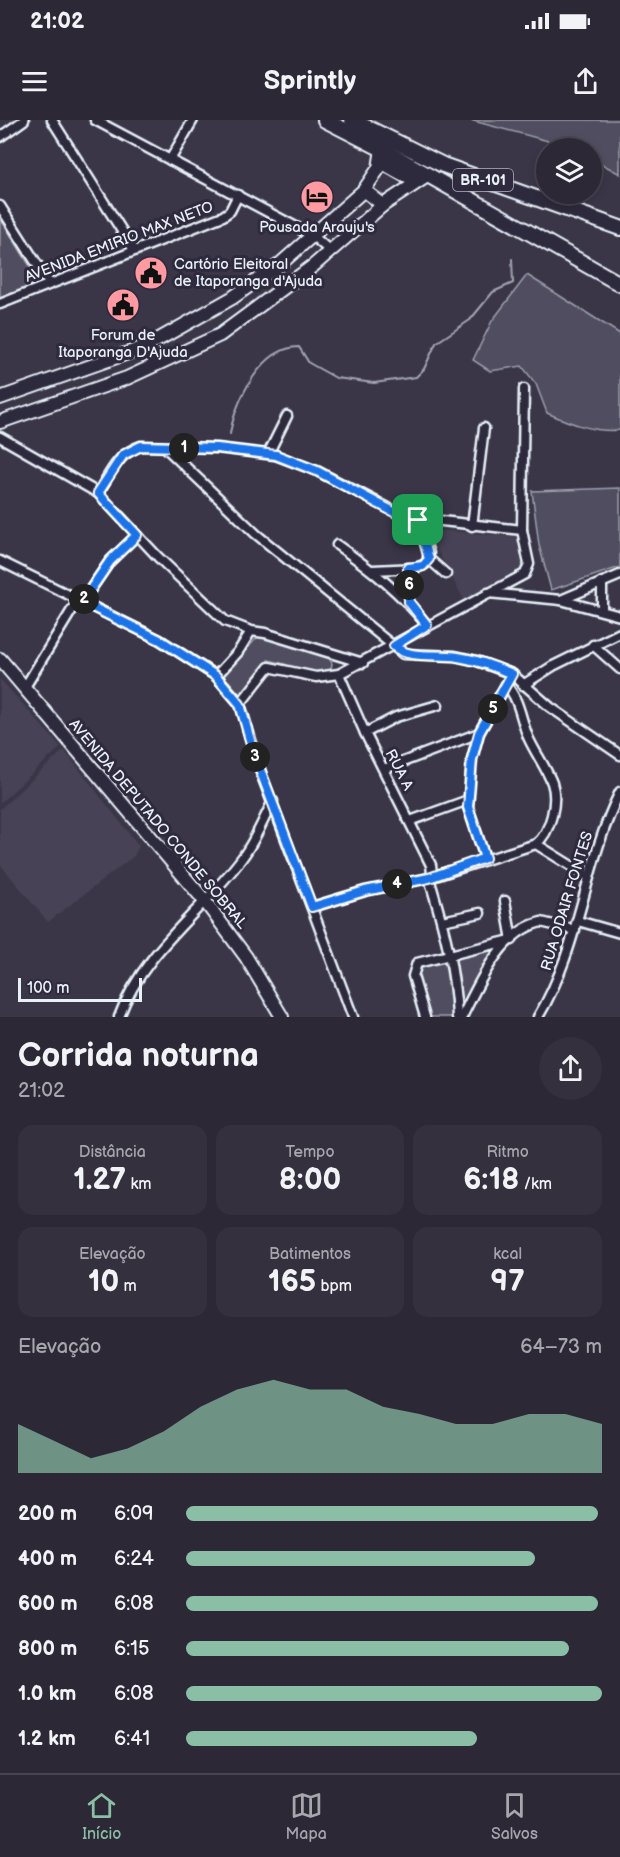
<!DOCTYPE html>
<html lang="pt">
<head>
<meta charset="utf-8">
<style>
  :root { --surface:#2c2836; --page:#34303e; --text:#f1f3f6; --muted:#a6a6ad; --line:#484451; --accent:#8abfa5 }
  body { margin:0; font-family:"Balsamiq Sans",sans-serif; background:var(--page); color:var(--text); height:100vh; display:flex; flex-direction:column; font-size:22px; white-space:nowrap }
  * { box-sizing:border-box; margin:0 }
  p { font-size:20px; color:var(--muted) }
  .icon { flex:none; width:33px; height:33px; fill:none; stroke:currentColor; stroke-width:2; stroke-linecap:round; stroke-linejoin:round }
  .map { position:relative; height:897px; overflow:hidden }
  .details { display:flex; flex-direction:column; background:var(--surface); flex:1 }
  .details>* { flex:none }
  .fabs { position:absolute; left:536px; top:18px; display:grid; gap:12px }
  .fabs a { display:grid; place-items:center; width:66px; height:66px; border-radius:50%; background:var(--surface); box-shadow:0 3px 9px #0003,0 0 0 2px var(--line); font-size:30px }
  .scale { position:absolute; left:18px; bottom:15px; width:124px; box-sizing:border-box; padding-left:6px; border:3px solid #e8f1f8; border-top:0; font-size:16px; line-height:21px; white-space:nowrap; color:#e8f1f8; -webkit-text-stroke:4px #2f2a3d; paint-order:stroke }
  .pin { position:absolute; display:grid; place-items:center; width:51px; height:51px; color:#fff; margin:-26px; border-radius:12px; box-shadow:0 3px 9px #0006 }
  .km { position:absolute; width:30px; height:30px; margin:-15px; border-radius:50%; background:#222; color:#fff; font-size:16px; line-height:30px; text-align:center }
  .round { display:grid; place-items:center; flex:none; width:63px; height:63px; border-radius:32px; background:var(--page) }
  .overview { display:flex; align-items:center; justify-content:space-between; height:102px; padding:0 18px }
  h1 { font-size:33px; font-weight:600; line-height:45px }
  .figures { display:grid; grid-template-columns:repeat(3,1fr); gap:9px; height:102px; padding:6px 18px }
  .figures div { display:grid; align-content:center; border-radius:15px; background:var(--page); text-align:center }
  .figures b { font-size:30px; font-weight:600 }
  .figures small { font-size:16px; font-weight:400 }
  .figures p { font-size:16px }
  .chart { height:168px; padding:12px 18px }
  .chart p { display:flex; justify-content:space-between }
  .chart svg { width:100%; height:108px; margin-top:6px; fill:var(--accent); opacity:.7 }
  ul { padding:0 18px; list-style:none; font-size:20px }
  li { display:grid; grid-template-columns:96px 72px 1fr; align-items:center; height:45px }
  li i { height:15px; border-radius:8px; background:var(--accent) }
  .status { display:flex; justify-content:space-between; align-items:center; height:42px; padding:0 30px; background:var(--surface); direction:ltr }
  .status svg { height:16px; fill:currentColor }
  header { display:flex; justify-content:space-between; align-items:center; height:78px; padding:0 18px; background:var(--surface); font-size:27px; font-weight:600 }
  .tabs { display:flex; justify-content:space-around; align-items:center; height:84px; border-top:2px solid var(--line); background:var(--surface); font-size:16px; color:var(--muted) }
  .tabs a { display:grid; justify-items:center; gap:3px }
  .tabs .selected { color:var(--accent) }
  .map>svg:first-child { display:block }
  .built { fill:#464354 }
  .green { fill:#504e5f; stroke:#9ca0ac; stroke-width:1.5 }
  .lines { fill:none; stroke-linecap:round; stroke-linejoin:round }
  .stream { stroke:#a2a6b1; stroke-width:2 }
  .minor-casing { stroke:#e8f1f8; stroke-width:13 }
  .secondary-casing { stroke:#e8f1f8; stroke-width:16 }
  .trunk-casing { stroke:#e8f1f8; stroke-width:18 }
  .minor { stroke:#2f2a3d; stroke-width:8 }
  .secondary { stroke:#2f2a3d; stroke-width:12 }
  .trunk { stroke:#2f2a3d; stroke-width:14 }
  .route-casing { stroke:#fff; stroke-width:12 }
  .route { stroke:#1a73e8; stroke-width:8 }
  .labels { text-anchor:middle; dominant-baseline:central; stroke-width:6; stroke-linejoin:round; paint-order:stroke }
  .shield { fill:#2f2a3d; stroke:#b0b5c0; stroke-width:1.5 }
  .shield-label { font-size:14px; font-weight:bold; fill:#e8f1f8 }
  .poi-label { font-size:15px; fill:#e8f1f8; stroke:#2f2a3d }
  .street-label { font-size:15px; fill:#e8f1f8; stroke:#2f2a3d }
</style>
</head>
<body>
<div class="status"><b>21:02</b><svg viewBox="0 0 49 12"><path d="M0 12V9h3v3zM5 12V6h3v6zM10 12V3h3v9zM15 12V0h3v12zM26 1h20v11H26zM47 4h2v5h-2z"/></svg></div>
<header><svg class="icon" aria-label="menu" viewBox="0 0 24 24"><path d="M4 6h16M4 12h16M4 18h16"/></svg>Sprintly<svg class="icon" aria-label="share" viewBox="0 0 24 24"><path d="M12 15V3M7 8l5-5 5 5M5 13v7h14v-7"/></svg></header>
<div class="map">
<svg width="620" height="897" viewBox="0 0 620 897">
  <rect width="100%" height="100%" fill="#3a3648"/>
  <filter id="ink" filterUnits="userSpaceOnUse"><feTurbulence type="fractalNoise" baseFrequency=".0167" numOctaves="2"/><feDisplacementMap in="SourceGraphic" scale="12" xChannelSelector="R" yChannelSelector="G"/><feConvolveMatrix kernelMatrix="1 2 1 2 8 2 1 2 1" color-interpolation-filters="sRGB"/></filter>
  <g filter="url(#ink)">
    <!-- built -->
    <g class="built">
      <polygon points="426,409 517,417 521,425 522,447 519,453 464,480"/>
      <polygon points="0,559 61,627 0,683"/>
      <polygon points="64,630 139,726 134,736 48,802 0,744 0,689"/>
    </g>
    <!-- green -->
    <g class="green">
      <polygon points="470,0 620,0 620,54 591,38 591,28 574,28"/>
      <polygon points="0,98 38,159 37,163 0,178"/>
      <path d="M527 155 620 214V310C595 313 570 303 547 293L536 264 522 246 490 251 473 240 492 201Z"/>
      <polygon points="620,368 620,447 551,470 539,425 532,371"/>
      <path d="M260 514 327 535 332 543 331 551C310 559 288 542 268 540L244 573 240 574 224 556Z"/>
      <polygon points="505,822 482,846 459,891 459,864 454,838"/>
      <polygon points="446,841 452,868 452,897 428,897 416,856 419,849"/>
    </g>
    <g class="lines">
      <!-- stream -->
      <path class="stream" d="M230 314C235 282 261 227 299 227L309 243 336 258 374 263 416 257 424 249 436 223 470 200 493 172 513 163 512 139"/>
      <!-- minor casing -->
      <g class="minor-casing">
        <g id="minor">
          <polyline points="52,0 134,130"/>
          <polyline points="95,0 313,116 330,131"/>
          <polyline points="0,17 24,0"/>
          <polyline points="170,40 193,0"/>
          <polyline points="0,86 49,163"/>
          <polyline points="0,184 223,96 230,91 238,75"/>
          <polyline points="0,317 98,373 158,437 225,501 251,511 265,513 363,543"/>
          <polyline points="167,329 256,414 403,534 455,536 477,541 512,554 550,587 620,635"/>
          <polyline points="268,334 287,296"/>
          <path d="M98 373C110 353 118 333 141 326L217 328 275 335 317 351 406 397 522 410"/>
          <polyline points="472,406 484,308"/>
          <path d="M337 425C371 449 401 473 427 505"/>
          <polyline points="429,439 446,454"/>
          <polyline points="0,441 160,520 216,556 240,584 262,656 353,897"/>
          <polyline points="408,448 409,482"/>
          <polyline points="373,450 417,448 427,443 429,433 418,400"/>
          <polyline points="488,473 561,480 620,496"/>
          <polyline points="561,480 620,455"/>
          <polyline points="82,482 110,441 137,415"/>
          <polyline points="602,490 602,462"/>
          <polyline points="593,525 620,549"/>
          <path d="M339 554 365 613 431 745 432 753 429 758C443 804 455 849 457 897"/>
          <polyline points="216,556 238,532 251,511"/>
          <polyline points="523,565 553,546 620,513"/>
          <polyline points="25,567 78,480"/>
          <polyline points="240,584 269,547 316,557 339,554 525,454 529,444 522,410 524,269"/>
          <polyline points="365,613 396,597 438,585"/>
          <polyline points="384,649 479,613"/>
          <polyline points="410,701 468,680"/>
          <polyline points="536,724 589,757"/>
          <polyline points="485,738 468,687 472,639 479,613 508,561"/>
          <polyline points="505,781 512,820"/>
          <path d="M312 787 365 771 429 758 536 724C551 712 558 681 552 663 546 647 535 633 528 617 521 600 519 578 506 565"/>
          <polyline points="442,801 480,793"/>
          <polyline points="578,801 620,813"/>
          <path d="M119 897C143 831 202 792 242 738 255 721 263 700 273 681"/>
          <polyline points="425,897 413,856 417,843 511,820"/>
          <path d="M462 897C479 863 500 812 541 802L575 810"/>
          <path d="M538 897C580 828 584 744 620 672"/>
        </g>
      </g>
      <!-- secondary casing -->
      <g class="secondary-casing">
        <g id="secondary">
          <polyline points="381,42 416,62"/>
          <polyline points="364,70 383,85"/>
          <polyline points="0,278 145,227 232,178 279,145 364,70 379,48 382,29"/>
          <polyline points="0,302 127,258 220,215 313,146 383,85 427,56"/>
          <polyline points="0,539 204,780 246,837 282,897"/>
        </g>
      </g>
      <!-- trunk casing -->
      <g class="trunk-casing">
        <g id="trunk">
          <polyline points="325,0 382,29 620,164"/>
          <polyline points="352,0 443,45 620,108"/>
        </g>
      </g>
      <!-- minor -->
      <use href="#minor" class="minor"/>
      <!-- secondary -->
      <use href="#secondary" class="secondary"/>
      <!-- trunk -->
      <use href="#trunk" class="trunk"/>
    </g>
  </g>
  <g class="lines" filter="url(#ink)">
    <!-- route casing -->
    <g class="route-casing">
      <path id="route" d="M141 326 217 328 276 335 317 351 392 391 418 400 429 439 423 446 408 448 409 482 427 505 394 526C409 540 438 533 458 537 477 540 494 546 512 554L479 613 472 639 468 687 485 738 429 758 365 771 312 787 253 631 240 584 216 556 160 520 82 482 110 441 137 415 98 373 123 335Z"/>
    </g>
    <!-- route -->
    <use href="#route" class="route"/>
  </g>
  <!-- icons -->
  <defs>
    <g id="hotel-disc" transform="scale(1.725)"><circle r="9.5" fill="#ff9aa2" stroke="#2f2a3d"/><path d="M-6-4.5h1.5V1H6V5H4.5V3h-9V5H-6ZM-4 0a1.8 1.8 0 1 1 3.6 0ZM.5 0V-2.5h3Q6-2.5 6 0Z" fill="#111"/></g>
    <g id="civic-disc" transform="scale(1.725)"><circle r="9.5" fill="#ff9aa2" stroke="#2f2a3d"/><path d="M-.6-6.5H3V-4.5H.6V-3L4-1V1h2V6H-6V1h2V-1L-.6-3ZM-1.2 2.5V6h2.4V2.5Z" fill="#111"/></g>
  </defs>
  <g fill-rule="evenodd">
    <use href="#hotel-disc" x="317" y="77"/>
    <use href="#civic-disc" x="151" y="153"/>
    <use href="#civic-disc" x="123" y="185"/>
  </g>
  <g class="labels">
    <!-- shield labels -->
    <rect class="shield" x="453" y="49" width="60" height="22" rx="4.5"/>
    <g class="shield-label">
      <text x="483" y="60">BR-101</text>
    </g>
    <!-- poi labels -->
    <g class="poi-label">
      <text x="317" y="107">Pousada Arauju's</text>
      <text x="174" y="144" text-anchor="start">Cartório Eleitoral<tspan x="174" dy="17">de Itaporanga d'Ajuda</tspan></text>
      <text x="123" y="215">Forum de<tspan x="123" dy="17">Itaporanga D'Ajuda</tspan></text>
    </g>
    <!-- street labels -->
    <g class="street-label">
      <text transform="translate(119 122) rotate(-21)">AVENIDA EMIRIO MAX NETO</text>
      <text transform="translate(399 650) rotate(63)">RUA A</text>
      <text transform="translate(158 704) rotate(50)">AVENIDA DEPUTADO CONDE SOBRAL</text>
      <text transform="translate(567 781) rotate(-73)">RUA ODAIR FONTES</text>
    </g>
  </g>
</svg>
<div class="fabs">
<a><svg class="icon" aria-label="layers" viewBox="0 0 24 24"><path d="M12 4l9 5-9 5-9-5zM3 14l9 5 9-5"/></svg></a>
</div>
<div class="scale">100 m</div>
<div class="pin" style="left:418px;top:400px;background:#1e9e55"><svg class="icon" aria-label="arrive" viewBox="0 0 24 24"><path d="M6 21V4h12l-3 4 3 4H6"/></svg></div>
<b class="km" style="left:184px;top:328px">1</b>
<b class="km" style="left:84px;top:479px">2</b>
<b class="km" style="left:255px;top:637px">3</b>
<b class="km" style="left:397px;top:764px">4</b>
<b class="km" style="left:493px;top:589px">5</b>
<b class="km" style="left:409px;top:465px">6</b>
</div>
<section class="details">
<div class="overview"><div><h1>Corrida noturna</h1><p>21:02</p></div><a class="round"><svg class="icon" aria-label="share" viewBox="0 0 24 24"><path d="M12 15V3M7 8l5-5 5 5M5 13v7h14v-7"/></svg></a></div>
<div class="figures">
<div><p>Distância</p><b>1.27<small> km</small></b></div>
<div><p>Tempo</p><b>8:00</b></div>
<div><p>Ritmo</p><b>6:18<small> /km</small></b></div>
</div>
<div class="figures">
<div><p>Elevação</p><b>10<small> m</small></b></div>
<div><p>Batimentos</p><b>165<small> bpm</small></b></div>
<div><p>kcal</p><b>97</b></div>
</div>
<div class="chart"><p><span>Elevação</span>64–73 m</p>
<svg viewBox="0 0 160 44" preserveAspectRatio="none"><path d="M0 44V24L10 31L20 38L30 34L40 27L50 17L60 10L70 6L80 10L90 10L100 17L110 20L120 24L130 24L140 20L150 20L160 24V44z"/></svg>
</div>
<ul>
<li><b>200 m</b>6:09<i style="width:99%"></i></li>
<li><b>400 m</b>6:24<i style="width:84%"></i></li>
<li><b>600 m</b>6:08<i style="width:99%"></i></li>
<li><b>800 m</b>6:15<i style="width:92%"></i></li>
<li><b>1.0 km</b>6:08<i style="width:100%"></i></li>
<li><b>1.2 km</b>6:41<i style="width:70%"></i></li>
</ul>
</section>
<nav class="tabs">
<a class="selected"><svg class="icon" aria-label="home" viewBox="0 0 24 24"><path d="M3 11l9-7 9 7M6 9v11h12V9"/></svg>Início</a>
<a><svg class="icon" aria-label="map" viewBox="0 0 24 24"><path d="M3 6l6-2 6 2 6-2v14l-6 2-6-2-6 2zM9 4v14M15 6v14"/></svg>Mapa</a>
<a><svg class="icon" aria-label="saved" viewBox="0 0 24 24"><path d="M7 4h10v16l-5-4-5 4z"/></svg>Salvos</a>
</nav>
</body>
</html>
